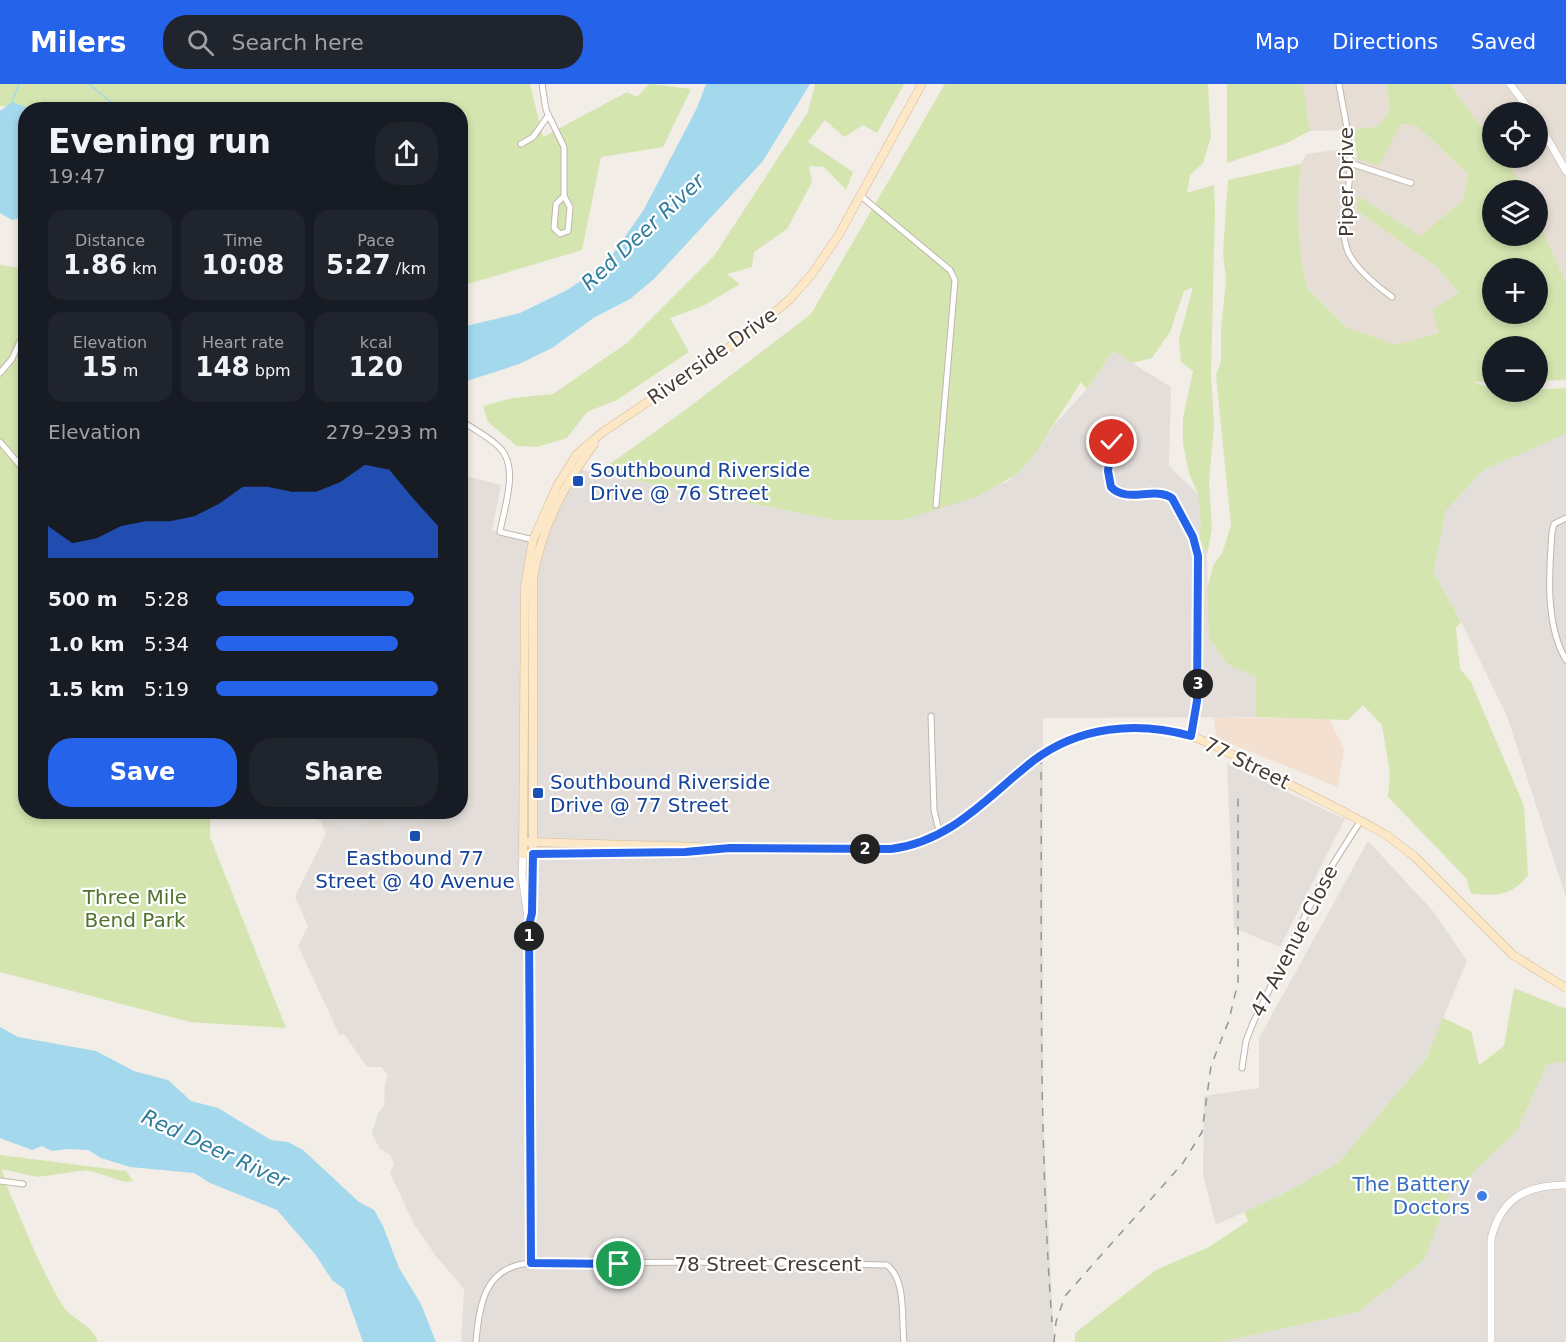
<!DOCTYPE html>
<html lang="en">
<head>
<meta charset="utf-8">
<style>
  :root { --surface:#171b24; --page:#20242c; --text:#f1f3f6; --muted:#9ea1a6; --accent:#2563eb }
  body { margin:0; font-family:"DejaVu Sans",sans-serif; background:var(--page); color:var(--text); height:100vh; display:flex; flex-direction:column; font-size:22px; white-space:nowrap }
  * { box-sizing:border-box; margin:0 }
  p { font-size:20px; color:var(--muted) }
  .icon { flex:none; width:33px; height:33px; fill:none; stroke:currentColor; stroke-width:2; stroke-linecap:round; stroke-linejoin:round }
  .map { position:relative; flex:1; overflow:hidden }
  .panel { position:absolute; left:18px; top:18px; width:450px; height:717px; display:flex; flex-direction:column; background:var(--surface); border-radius:24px; box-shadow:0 3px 9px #0003 }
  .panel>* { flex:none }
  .fabs { position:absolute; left:1482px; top:18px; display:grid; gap:12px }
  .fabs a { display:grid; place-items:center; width:66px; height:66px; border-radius:50%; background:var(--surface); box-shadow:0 3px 9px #0003; font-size:30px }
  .pin { position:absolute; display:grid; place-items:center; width:51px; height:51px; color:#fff; margin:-26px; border:3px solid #fff; border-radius:50%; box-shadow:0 2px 6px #0007 }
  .km { position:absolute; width:30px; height:30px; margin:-15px; border-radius:50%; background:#222; color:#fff; font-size:16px; line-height:30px; text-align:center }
  .round { display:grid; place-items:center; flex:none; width:63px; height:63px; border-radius:24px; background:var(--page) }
  .overview { display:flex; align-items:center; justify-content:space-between; height:102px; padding:0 30px }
  h1 { font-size:33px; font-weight:600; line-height:45px }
  .figures { display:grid; grid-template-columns:repeat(3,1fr); gap:9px; height:102px; padding:6px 30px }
  .figures div { display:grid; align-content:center; border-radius:15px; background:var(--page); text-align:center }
  .figures b { font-size:26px; font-weight:600 }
  .figures small { font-size:16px; font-weight:400 }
  .figures p { font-size:16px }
  .chart { height:168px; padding:12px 30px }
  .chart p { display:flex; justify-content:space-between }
  .chart svg { width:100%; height:108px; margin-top:6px; fill:var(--accent); opacity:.7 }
  .primary-button { display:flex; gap:12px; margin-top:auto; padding:12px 30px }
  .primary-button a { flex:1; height:69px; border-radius:24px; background:var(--accent); color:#fff; font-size:24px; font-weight:600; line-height:69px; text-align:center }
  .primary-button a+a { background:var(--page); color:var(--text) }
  ul { padding:0 30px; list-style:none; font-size:20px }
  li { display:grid; grid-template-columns:96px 72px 1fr; align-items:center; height:45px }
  li i { height:15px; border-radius:8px; background:var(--accent) }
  header { display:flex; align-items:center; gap:36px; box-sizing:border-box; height:84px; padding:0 30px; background:var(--accent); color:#fff }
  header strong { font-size:28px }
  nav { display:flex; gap:33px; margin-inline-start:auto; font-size:21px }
  .search { width:420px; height:54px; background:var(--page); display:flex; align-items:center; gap:15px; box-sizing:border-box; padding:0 21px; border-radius:24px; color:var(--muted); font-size:22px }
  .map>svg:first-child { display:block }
  .residential { fill:#e6ded4 }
  .commercial { fill:#f3e0d1 }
  .industrial { fill:#e4deda }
  .green { fill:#d4e5b0; fill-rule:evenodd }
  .parking { fill:#e3e0de }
  .water { fill:#a4d9ed }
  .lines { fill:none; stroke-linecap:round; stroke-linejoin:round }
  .stream { stroke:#a4d9ed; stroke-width:1.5 }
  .minor-casing { stroke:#c0b6ac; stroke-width:7 }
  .tertiary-casing { stroke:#c0b6ac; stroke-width:8 }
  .secondary-casing { stroke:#d3bc99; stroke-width:9 }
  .minor { stroke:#fff; stroke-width:5 }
  .tertiary { stroke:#fff; stroke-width:7 }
  .secondary { stroke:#fce7c6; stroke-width:8 }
  .rail { stroke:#959595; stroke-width:1.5; stroke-dasharray:8 8; stroke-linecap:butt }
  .route-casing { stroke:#fff; stroke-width:12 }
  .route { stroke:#2563eb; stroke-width:8 }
  .transit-dot { fill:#1a4fb4; stroke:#fff; stroke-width:2 }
  .shop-dot { fill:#3f7fe0; stroke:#fff; stroke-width:2 }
  .labels { text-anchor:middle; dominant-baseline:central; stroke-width:4.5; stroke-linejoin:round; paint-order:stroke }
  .street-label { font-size:20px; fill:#443c35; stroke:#fff }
  .transit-label { font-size:20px; fill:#164399; stroke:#fff; text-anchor:start }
  .park-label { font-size:20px; fill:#50732b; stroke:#fff }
  .shop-label { font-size:20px; fill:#366cbe; stroke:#fff; text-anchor:end }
  .water-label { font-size:21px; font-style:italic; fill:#307d9c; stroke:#fff }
</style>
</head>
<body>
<header>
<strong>Milers</strong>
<div class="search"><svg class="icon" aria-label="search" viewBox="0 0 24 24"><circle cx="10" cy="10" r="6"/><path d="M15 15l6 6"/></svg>Search here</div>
<nav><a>Map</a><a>Directions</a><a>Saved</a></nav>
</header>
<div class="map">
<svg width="1566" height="1258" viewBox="0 0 1566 1258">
  <rect width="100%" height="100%" fill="#f2ede6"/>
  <!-- residential -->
  <g class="residential">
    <polygon points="1303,0 1386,0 1390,25 1379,42 1354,46 1310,47"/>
    <polygon points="1450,0 1566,0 1566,199 1538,135 1538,106 1525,106 1504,74 1538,74 1538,28 1492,28 1492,58"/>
    <polygon points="1400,40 1416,41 1468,90 1463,116 1420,152 1358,113 1356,126 1438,184 1459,209 1440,249 1395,261 1346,243 1308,205 1302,181 1297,124 1301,80 1306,70 1343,65 1357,75"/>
  </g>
  <!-- commercial -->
  <polygon class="commercial" points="1213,633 1329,635 1344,665 1338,703 1217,654"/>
  <!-- industrial -->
  <g class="industrial">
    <polygon points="1113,267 1171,303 1169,382 1198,410 1201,439 1199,453 1207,471 1209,554 1227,580 1256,593 1256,633 1043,634 1043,1030 1054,1258 461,1258 464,1205 435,1171 414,1140 390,1089 394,1079 390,1071 380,1065 372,1050 378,1029 384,1022 385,1000 388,992 382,983 367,983 344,950 340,952 298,862 308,842 295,813 326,750 321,738 308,728 460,728 461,391 501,401 492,446 541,458 576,385 835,436 851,436 1007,398 1035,370 1055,340 1087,305"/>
    <polygon points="1566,350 1566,813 1507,632 1461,538 1434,489 1445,428 1482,386"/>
    <polygon points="1227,680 1345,735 1280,863 1234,844"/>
    <polygon points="1368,757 1433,827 1467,877 1426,975 1338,1079 1283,1110 1216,1141 1203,1091 1204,1012 1259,1004 1259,954"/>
    <polygon points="1566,978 1566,1258 1221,1258 1358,1228 1423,1176 1449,1111 1517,1047 1547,980"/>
  </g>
  <!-- green -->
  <g class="green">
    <polygon points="0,0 530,0 543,53 627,8 637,13 649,0 691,5 663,63 601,73 582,166 461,202 460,26 79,26 0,22"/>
    <polygon points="815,0 904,0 877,49 863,41 844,53 825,36 808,58 853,88 846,106 824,83 809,82 812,98 787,145 754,168 752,183 727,190 740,200 703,222 670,234 689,268 617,316 587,328 567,354 537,363 517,362 488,338 483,322 513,314 553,310 627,259 714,172 808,28"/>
    <polygon points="945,0 1208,0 1211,53 1203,79 1190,91 1187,109 1214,101 1215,125 1211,290 1214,342 1209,398 1212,444 1207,471 1199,453 1201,439 1198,410 1189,389 1183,360 1183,334 1193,287 1181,278 1179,255 1193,203 1184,207 1170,248 1152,274 1132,279 1113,267 1087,305 1081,298 1035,370 1017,390 976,413 902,436 835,436 597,389 680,330 811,230"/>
    <polygon points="1227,0 1303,0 1310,47 1287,59 1227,79"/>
    <path d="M1386 0H1450L1492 58V74H1504L1525 106H1492V152H1538V135L1566 199V296L1538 297V262H1492V297L1474 298 1492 305V308L1566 304V350L1483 386 1445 428 1434 489 1461 538 1456 544 1460 585 1471 598 1524 722 1528 791C1511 813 1497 811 1471 810L1466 794 1388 713 1390 690 1382 641 1363 621 1348 636 1256 633V593L1227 580 1209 554 1207 505 1213 482 1223 467 1231 441 1216 291 1221 277V246L1226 197 1223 169 1228 96 1301 80 1297 124 1302 181 1308 205 1346 243 1395 261 1439 249 1432 226 1459 209 1438 184 1356 126 1358 112 1420 152 1463 116 1468 90 1416 41 1400 40 1379 82 1357 75 1354 46 1379 42 1390 25ZM1492 184H1538V230H1492Z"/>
    <polygon points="0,181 26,185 26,728 210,728 210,753 286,944 190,938 0,888"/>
    <polygon points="1514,904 1566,925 1566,978 1547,980 1517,1047 1449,1111 1424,1176 1358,1228 1221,1258 1075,1258 1075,1249 1156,1186 1209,1163 1248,1137 1244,1128 1283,1110 1338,1079 1426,975 1443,934 1471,947 1479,981 1504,962"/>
    <path d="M0 1071 126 1087 133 1097 125 1098 87 1086 37 1093 2 1085 5 1098C23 1139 39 1183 63 1222 72 1236 93 1241 98 1258H0Z"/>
  </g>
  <!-- parking -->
  <g class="parking">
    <polygon points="315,728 365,728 361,747 341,743"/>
    <polygon points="381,728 434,728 412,741 386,747"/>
  </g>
  <!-- water -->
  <g class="water">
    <polygon points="706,0 810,0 763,77 654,195 630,215 595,233 552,264 519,280 461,299 461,241 466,242 520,229 567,206 605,181 643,127 697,24"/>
    <polygon points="12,18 32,25 26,26 25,133 12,136 0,129 0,27"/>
    <polygon points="0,943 18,953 96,967 134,987 168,996 191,1017 218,1024 271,1056 288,1058 303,1066 359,1118 374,1126 383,1142 399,1184 421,1220 436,1258 363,1258 344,1205 332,1196 315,1170 277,1126 210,1099 194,1089 130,1083 101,1074 88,1066 68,1065 52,1067 42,1062 32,1066 0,1054"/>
  </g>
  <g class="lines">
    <!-- stream -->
    <g class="stream">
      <polyline points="89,0 120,26"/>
      <polyline points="12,18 19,0"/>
    </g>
    <!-- minor casing -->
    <g class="minor-casing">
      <g id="minor">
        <polyline points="542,0 546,26 564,63 564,112 570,123 568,147 560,150 554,144 556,120 564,112"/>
        <path d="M1339 0C1343 26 1350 50 1350 77 1350 150 1321 161 1392 213"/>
        <polyline points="521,60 533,53 548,32"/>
        <polyline points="1350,79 1411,99"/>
        <polyline points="861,112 950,186 955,196 936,421"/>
        <polyline points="0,289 12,275 26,244"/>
        <path d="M460 336C473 345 488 352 499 363 520 383 504 423 500 448L534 456"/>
        <path d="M1115 349 1108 387 1111 403C1127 420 1154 402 1172 414L1193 453 1198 472 1197 617 1191 652"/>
        <polyline points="0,358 19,380 26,393"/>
        <path d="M1566 434 1554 440 1552 448C1549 489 1545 540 1566 576"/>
        <polyline points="931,632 934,726 940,751"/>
        <polyline points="1242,984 1246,957 1253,939 1321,799 1361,736"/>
        <polyline points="0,1097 23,1100"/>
        <path d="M476 1258C479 1220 485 1182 531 1179L731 1178 887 1181C907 1197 901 1234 904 1258"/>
      </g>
    </g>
    <!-- tertiary casing -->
    <g class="tertiary-casing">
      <g id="tertiary">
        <polyline points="1510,0 1531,28"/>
        <polyline points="1538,38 1566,87"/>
        <polyline points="523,770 522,792 529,841"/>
        <polyline points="531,1179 529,841 532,829 533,770"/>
        <path d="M1491 1258V1155C1501 1114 1526 1101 1566 1101"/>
      </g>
    </g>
    <!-- secondary casing -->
    <g class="secondary-casing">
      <g id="secondary">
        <path d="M922 0 838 152 812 190 790 215 750 249 603 348 577 370 557 402 533 456 525 503 523 770H610L731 764 891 765C950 757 987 715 1031 679 1075 643 1138 634 1191 652 1220 662 1249 680 1277 694 1314 713 1353 731 1389 753L1415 773 1513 871 1566 904"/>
        <polyline points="529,758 700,763"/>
        <path d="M533 770V495C541 444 564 401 594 360"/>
      </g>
    </g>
    <!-- minor -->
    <use href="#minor" class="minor"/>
    <!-- tertiary -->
    <use href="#tertiary" class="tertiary"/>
    <!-- secondary -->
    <use href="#secondary" class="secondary"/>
    <!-- rail -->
    <g class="rail">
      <path d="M1041 672C1042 860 1038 1050 1052 1238"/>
      <polyline points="1054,1258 1056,1238 1065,1212 1183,1079 1202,1048 1211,982 1229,936 1238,898 1238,707"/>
    </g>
  </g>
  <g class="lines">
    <!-- route casing -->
    <g class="route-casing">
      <path id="route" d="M619 1180 531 1179 529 841 532 829 533 770 685 768 730 764 891 765C952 757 987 713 1033 677 1079 642 1137 637 1191 652L1197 617 1198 472 1193 453 1172 414C1154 402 1127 420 1111 403L1108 387 1112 358"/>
    </g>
    <!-- route -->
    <use href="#route" class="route"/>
  </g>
  <!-- markers -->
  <g class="transit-dot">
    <rect x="572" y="391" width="12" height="12" rx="3"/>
    <rect x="532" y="703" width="12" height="12" rx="3"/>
    <rect x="409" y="746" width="12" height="12" rx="3"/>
  </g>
  <circle class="shop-dot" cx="1482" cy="1112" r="6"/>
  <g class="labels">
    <!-- street labels -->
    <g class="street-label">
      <text transform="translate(1346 98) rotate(-90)">Piper Drive</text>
      <text transform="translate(712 272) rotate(-35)">Riverside Drive</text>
      <text transform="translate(1247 679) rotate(26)">77 Street</text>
      <text transform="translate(1294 857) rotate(-63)">47 Avenue Close</text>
      <text x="768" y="1180">78 Street Crescent</text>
    </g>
    <!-- transit labels -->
    <g class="transit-label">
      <text x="590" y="386">Southbound Riverside<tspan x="590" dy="23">Drive @ 76 Street</tspan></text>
      <text x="550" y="698">Southbound Riverside<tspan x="550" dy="23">Drive @ 77 Street</tspan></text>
      <text x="415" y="774" text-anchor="middle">Eastbound 77<tspan x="415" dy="23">Street @ 40 Avenue</tspan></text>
    </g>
    <!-- park labels -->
    <g class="park-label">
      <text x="135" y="813">Three Mile<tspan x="135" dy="23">Bend Park</tspan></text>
    </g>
    <!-- shop labels -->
    <g class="shop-label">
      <text x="1470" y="1100">The Battery<tspan x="1470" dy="23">Doctors</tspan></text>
    </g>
    <!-- water labels -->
    <g class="water-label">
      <text transform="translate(643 148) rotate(-43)">Red Deer River</text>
      <text transform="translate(215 1065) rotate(25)">Red Deer River</text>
    </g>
  </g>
</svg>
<div class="fabs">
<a><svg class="icon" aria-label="locate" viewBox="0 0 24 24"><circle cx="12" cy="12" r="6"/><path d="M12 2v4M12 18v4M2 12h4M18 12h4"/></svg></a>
<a><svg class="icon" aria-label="layers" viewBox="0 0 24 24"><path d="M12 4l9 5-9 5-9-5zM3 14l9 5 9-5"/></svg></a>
<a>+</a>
<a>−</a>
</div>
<div class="pin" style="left:619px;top:1180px;background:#1e9e55"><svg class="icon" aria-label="arrive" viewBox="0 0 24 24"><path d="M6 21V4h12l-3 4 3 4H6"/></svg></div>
<div class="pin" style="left:1112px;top:358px;background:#d93025"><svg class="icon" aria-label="check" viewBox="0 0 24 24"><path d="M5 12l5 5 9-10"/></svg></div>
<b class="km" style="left:529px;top:852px">1</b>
<b class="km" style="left:865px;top:765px">2</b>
<b class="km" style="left:1198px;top:600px">3</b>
<section class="panel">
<div class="overview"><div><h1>Evening run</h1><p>19:47</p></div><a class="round"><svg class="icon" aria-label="share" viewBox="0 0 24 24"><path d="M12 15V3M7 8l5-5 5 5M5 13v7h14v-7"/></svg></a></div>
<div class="figures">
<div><p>Distance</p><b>1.86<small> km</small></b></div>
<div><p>Time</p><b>10:08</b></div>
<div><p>Pace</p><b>5:27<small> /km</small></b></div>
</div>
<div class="figures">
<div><p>Elevation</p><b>15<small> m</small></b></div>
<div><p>Heart rate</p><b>148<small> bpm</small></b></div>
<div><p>kcal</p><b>120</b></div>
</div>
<div class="chart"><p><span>Elevation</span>279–293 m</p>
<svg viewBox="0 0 160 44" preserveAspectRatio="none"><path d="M0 44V31L10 38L20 36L30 31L40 29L50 29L60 27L70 22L80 15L90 15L100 17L110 17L120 13L130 6L140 8L150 20L160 31V44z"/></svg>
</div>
<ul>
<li><b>500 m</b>5:28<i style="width:89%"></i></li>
<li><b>1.0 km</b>5:34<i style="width:82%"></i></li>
<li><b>1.5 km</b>5:19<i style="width:100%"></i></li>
</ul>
<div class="primary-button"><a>Save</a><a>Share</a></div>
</section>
</div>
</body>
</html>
